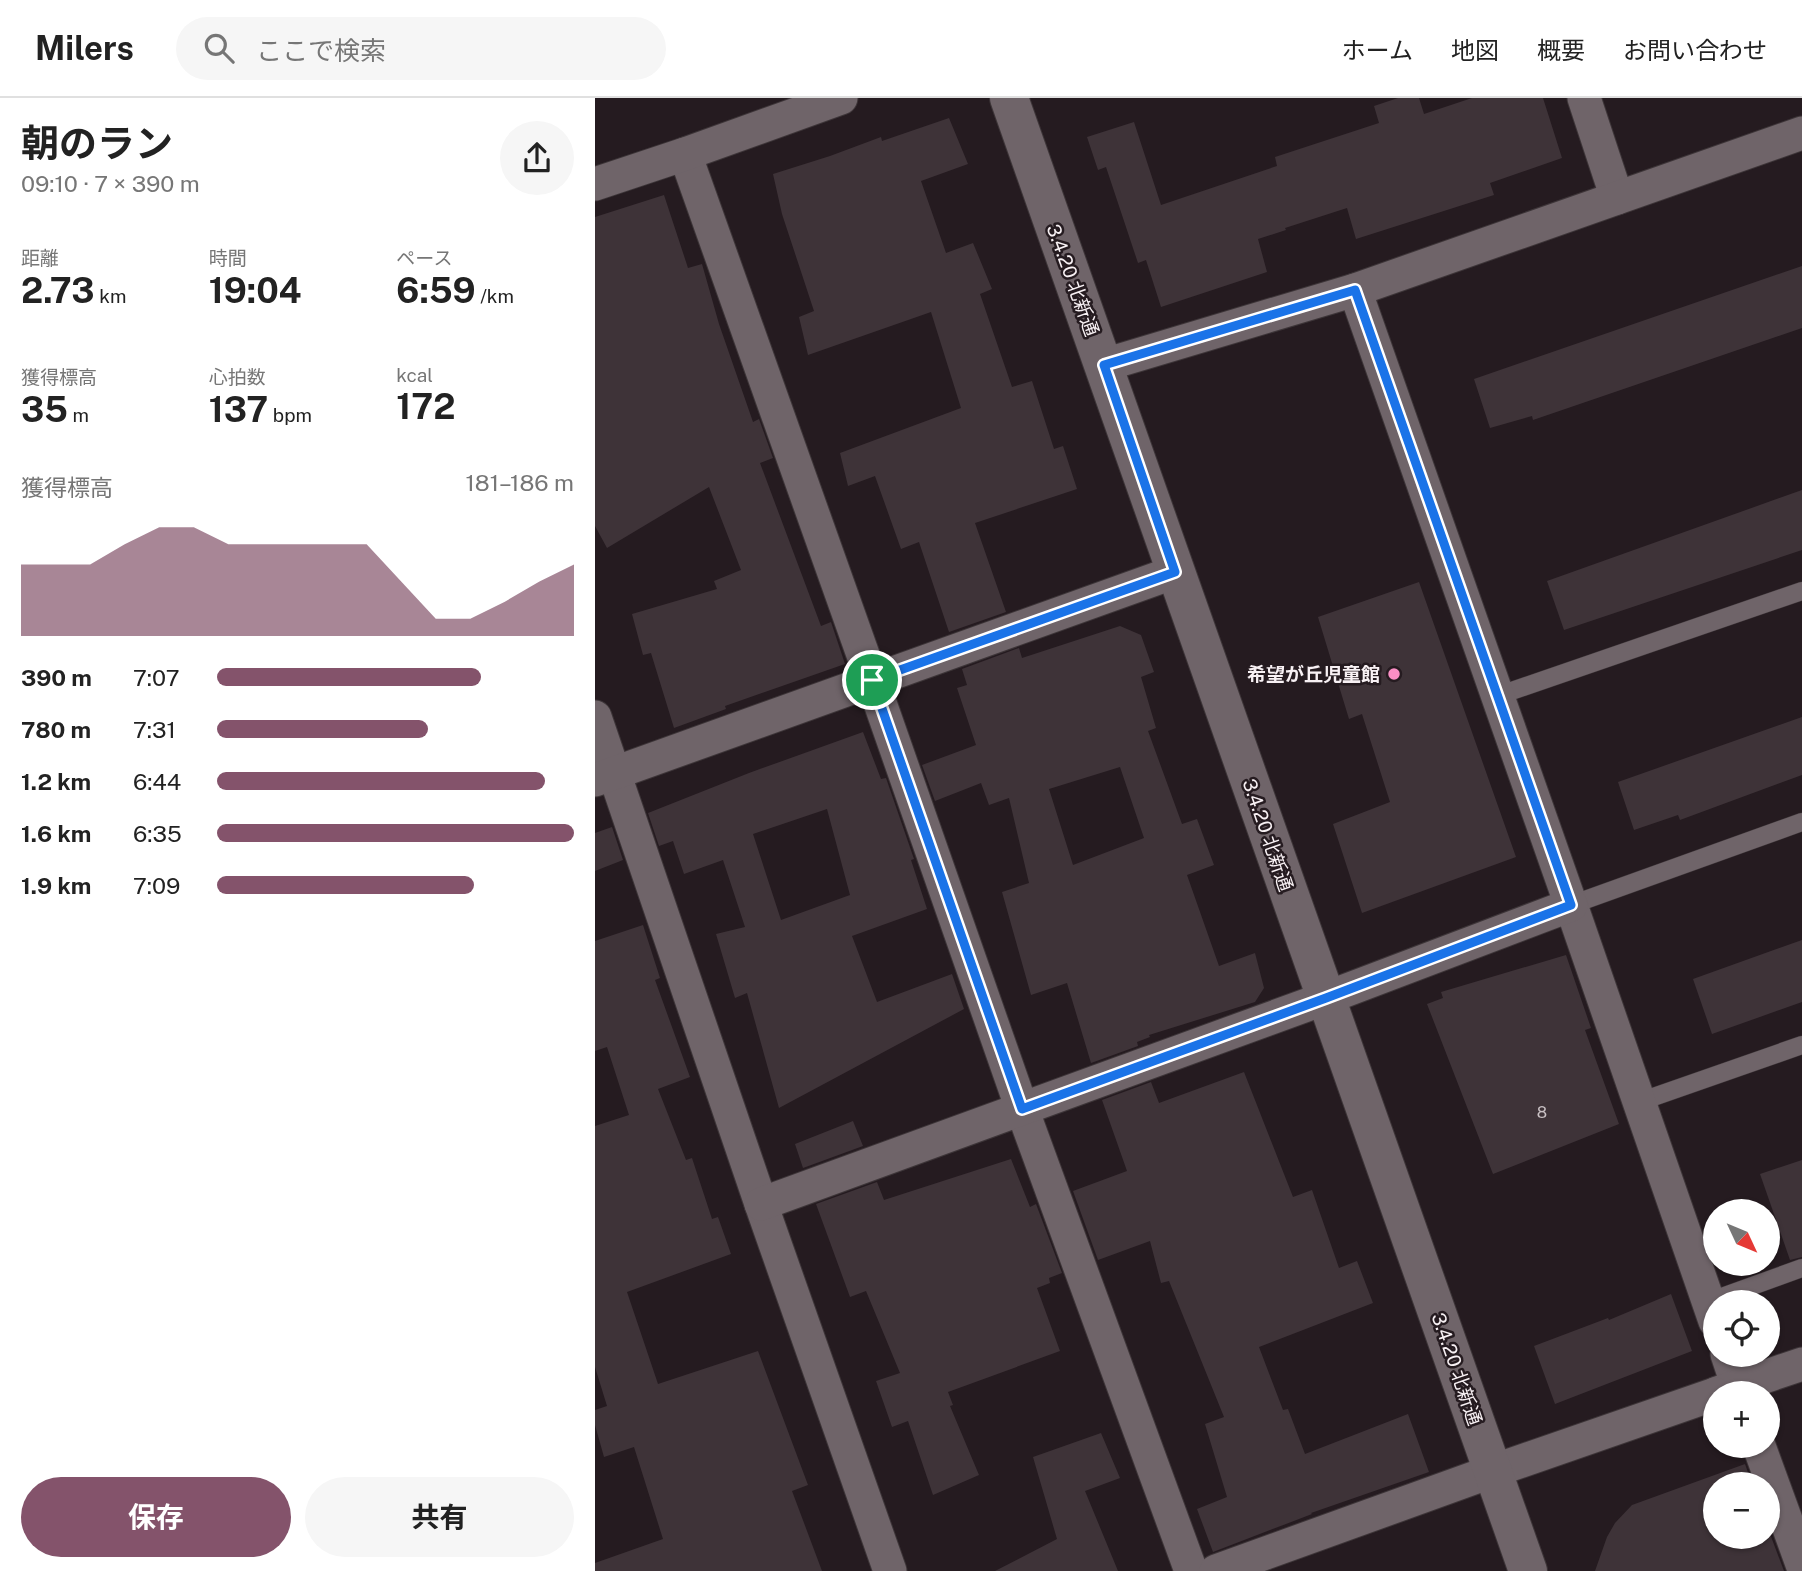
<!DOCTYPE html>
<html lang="ja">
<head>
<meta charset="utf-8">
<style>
  :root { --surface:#fff; --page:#f6f6f6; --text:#222; --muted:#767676; --line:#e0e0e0; --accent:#84536b }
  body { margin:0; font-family:"Public Sans","Noto Sans JP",sans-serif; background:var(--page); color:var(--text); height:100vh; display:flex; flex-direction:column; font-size:26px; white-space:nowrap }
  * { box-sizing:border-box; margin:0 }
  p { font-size:23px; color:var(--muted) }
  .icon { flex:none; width:38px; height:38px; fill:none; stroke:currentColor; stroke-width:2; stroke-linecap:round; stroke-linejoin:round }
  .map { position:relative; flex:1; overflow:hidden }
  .drawer { display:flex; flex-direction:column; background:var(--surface); width:595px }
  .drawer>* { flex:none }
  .needle { width:46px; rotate:134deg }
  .controls { position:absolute; left:1108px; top:1101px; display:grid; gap:14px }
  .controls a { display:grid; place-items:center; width:77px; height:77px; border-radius:50%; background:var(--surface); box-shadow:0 2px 5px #0004; font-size:35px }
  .pin { position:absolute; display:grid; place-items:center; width:60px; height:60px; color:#fff; margin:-30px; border:4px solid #fff; border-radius:50%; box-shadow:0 2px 7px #0007 }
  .round { display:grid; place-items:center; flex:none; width:74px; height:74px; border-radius:37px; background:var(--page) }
  .summary { display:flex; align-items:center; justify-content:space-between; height:119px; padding:0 21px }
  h1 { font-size:38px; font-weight:700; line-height:52px }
  .figures { display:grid; grid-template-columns:repeat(3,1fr); gap:10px; height:119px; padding:7px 21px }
  .figures div { display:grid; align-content:center }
  .figures b { font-size:35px; font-weight:700 }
  .figures small { font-size:19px; font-weight:400 }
  .figures p { font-size:19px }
  .chart { height:196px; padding:14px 21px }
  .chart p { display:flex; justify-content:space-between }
  .chart svg { width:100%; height:126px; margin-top:7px; fill:var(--accent); opacity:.7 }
  .action { display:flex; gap:14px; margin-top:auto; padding:14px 21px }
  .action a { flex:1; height:80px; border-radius:42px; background:var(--accent); color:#fff; font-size:28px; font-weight:700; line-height:80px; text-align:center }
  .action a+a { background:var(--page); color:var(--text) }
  ul { padding:0 21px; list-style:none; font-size:23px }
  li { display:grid; grid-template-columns:112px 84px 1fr; align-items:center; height:52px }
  li i { height:18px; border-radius:9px; background:var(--accent) }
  header { display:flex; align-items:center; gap:42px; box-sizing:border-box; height:98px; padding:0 35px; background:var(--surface); border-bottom:2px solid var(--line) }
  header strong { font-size:33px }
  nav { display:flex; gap:38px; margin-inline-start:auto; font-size:24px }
  .search { width:490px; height:63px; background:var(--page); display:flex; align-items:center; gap:18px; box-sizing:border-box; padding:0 24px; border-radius:38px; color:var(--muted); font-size:26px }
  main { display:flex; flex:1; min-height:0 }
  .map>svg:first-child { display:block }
  .building { fill:#3e3338; fill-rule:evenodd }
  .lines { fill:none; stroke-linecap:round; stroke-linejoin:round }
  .service-casing { stroke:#3d3538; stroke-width:19 }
  .minor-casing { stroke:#3d3538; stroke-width:35 }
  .tertiary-casing { stroke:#3d3538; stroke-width:40 }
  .service { stroke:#6f6469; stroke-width:18 }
  .minor { stroke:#6f6469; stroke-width:33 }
  .tertiary { stroke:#6f6469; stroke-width:38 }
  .route-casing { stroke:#fff; stroke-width:14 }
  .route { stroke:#1a73e8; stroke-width:9 }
  .poi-dot { fill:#fb8fc5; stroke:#251b20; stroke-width:2.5 }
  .labels { text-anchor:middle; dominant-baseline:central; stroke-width:5; stroke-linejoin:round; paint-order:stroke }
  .number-label { font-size:16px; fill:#cac2c5 }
  .street-label { font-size:19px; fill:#f8f1f4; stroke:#251b20 }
  .poi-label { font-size:19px; font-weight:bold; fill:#f8f1f4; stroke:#251b20; text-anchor:end }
</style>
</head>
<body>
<header>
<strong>Milers</strong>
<div class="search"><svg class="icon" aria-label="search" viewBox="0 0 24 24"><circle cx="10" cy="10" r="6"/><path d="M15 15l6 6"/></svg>ここで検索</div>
<nav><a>ホーム</a><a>地図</a><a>概要</a><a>お問い合わせ</a></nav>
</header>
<main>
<section class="drawer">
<div class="summary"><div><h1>朝のラン</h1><p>09:10 · 7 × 390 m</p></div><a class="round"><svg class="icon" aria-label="share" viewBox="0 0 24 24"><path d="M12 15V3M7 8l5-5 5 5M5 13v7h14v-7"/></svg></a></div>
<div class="figures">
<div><p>距離</p><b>2.73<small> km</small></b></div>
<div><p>時間</p><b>19:04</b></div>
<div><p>ペース</p><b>6:59<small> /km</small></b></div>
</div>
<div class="figures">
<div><p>獲得標高</p><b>35<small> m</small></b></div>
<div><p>心拍数</p><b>137<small> bpm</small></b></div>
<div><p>kcal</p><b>172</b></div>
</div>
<div class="chart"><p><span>獲得標高</span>181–186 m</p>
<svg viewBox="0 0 160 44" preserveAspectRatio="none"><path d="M0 44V19L10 19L20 19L30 12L40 6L50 6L60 12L70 12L80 12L90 12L100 12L110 25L120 38L130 38L140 32L150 25L160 19V44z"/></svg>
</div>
<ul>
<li><b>390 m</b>7:07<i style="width:74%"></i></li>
<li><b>780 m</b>7:31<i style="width:59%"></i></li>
<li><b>1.2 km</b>6:44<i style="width:92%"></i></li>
<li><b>1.6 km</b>6:35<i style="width:100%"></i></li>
<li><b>1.9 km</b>7:09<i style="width:72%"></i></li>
</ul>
<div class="action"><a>保存</a><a>共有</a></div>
</section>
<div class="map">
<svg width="1207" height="1473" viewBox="0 0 1207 1473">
  <rect width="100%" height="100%" fill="#251b20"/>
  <!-- building -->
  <g class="building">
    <polygon points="803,0 824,0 829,16 877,0 948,0 967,60 895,85 899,97 761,141 752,110 690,130 691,132 663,141 672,174 566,209 551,162 543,165 511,69 503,72 492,39 539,24 566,107 682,68 680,59 784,25 779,8"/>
    <polygon points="354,20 373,66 326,83 351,155 378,145 397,191 385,196 417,289 437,283 459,351 468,348 482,391 380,425 411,514 354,534 324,444 306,451 280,378 253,388 245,355 366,310 336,214 213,257 204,219 219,213 187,116 178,76 235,58 286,39 287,43"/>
    <polygon points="69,97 93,170 107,166 124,226 158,324 164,321 178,360 165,365 226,528 236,524 250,566 130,608 131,611 79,630 56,555 48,557 37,516 122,491 119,483 146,472 114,389 12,450 0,428 0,119"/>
    <polygon points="1207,168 1207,230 938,322 937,318 895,330 879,281"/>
    <polygon points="1207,392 1207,452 969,532 952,483"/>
    <polygon points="824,484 921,759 767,815 738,726 795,704 767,616 754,621 723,519"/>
    <path d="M525 528 546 537 559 574 546 579 561 630 553 633 587 726 602 721 619 767 592 777 624 868 660 855 669 890 660 904 554 937 555 939 542 944 543 948 496 965 472 885 436 897 407 794 434 785 414 700 394 707 386 685 340 703 327 667 381 647 362 590 372 587 367 571 424 550 427 560ZM525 669 549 740 478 767 454 691Z"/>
    <polygon points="1207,619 1207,677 1085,722 1083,717 1039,732 1023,684"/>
    <path d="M268 634 286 681 291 680 319 761 316 762 332 811 257 838 282 904 357 876 369 911 184 1010 152 895 140 900 121 836 150 829 128 762 89 776 78 743 64 748 53 715 154 675ZM232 711 255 797 186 822 158 736Z"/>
    <polygon points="17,729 28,762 0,773 0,735"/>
    <polygon points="48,827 65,880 60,882 95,979 63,991 91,1062 97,1060 117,1121 123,1119 136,1156 32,1194 63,1286 163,1253 213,1387 197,1393 227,1473 0,1473 0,1465 68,1441 39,1349 9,1359 0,1327 0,1312 12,1308 0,1269 0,1028 34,1017 12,949 0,953 0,843"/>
    <polygon points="1207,842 1207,904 1117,936 1098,881"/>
    <polygon points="971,857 996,930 990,932 1024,1026 898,1076 832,906 848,900 846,894"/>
    <polygon points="649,974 698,1099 717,1092 744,1170 762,1163 778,1205 664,1249 688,1312 693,1311 710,1356 813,1316 834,1374 716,1415 717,1416 618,1454 602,1411 632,1399 610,1326 629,1319 574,1183 566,1185 555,1143 503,1162 478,1093 532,1073 507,1002 556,984 564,1005"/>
    <polygon points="258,1023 268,1048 208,1070 200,1046"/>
    <polygon points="416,1061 435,1109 441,1106 467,1175 454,1180 455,1185 442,1190 465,1253 353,1294 358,1307 355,1308 384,1377 338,1397 313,1323 297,1329 281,1283 305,1275 271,1193 255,1199 221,1106 282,1084 289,1102"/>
    <polygon points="1207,1062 1207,1159 1195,1162 1165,1076"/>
    <polygon points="1076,1196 1097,1253 960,1306 939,1248 1013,1220 1014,1222"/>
    <polygon points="506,1335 525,1380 490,1393 523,1473 400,1473 462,1441 438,1359"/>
    <polygon points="1150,1366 1157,1386 1120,1386 1120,1438 1172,1438 1172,1428 1189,1473 1000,1473 1012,1439 1020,1425 1037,1407"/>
  </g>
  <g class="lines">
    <!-- service casing -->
    <g class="service-casing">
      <g id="service">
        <polyline points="902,598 1207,493"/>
        <polyline points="976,807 1207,724"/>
        <polyline points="1044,1004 1207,947"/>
        <polyline points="1113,1204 1207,1170"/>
      </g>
    </g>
    <!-- minor casing -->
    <g class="minor-casing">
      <g id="minor">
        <polyline points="989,0 1022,100"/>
        <polyline points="90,56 277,582 427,1011 596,1473"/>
        <polyline points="0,86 90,56 246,0"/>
        <polyline points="760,192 976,807 1120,1223"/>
        <polyline points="509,267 760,192 1207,35"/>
        <polyline points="0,619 166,1106 295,1473"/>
        <polyline points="0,682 580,474"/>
        <polyline points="166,1106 731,900 976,807"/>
        <polyline points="1132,1256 1145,1295"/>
        <polyline points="1122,1295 1207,1266"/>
        <polyline points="1164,1348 1207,1466"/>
        <polyline points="621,1473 898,1373 1120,1296"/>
      </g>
    </g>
    <!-- tertiary casing -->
    <g class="tertiary-casing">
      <polyline id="tertiary" points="414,0 933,1473"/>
    </g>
    <!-- service -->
    <use href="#service" class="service"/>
    <!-- minor -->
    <use href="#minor" class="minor"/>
    <!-- tertiary -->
    <use href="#tertiary" class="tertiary"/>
  </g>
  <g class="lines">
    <!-- route casing -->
    <g class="route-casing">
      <polygon id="route" points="760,192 976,807 731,900 427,1011 277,582 580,474 509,267"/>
    </g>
    <!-- route -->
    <use href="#route" class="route"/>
  </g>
  <!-- markers -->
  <circle class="poi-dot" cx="799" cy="576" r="7"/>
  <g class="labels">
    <!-- number labels -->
    <g class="number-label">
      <text x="947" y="1014">8</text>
    </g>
    <!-- street labels -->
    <g class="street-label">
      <text transform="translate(478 182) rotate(70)">3.4.20 北新通</text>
      <text transform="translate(673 737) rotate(71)">3.4.20 北新通</text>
      <text transform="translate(862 1271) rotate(71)">3.4.20 北新通</text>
    </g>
    <!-- poi labels -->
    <g class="poi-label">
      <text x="785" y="576">希望が丘児童館</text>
    </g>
  </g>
</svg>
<div class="controls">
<a><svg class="needle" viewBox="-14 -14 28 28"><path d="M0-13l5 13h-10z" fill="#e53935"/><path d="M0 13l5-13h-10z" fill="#767676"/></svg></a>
<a><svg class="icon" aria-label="locate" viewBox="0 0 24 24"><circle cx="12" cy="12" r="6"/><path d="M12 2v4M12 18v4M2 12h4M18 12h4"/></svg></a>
<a>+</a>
<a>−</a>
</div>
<div class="pin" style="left:277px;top:582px;background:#1e9e55"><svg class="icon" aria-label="arrive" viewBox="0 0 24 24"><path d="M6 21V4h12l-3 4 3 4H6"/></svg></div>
</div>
</main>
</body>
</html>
